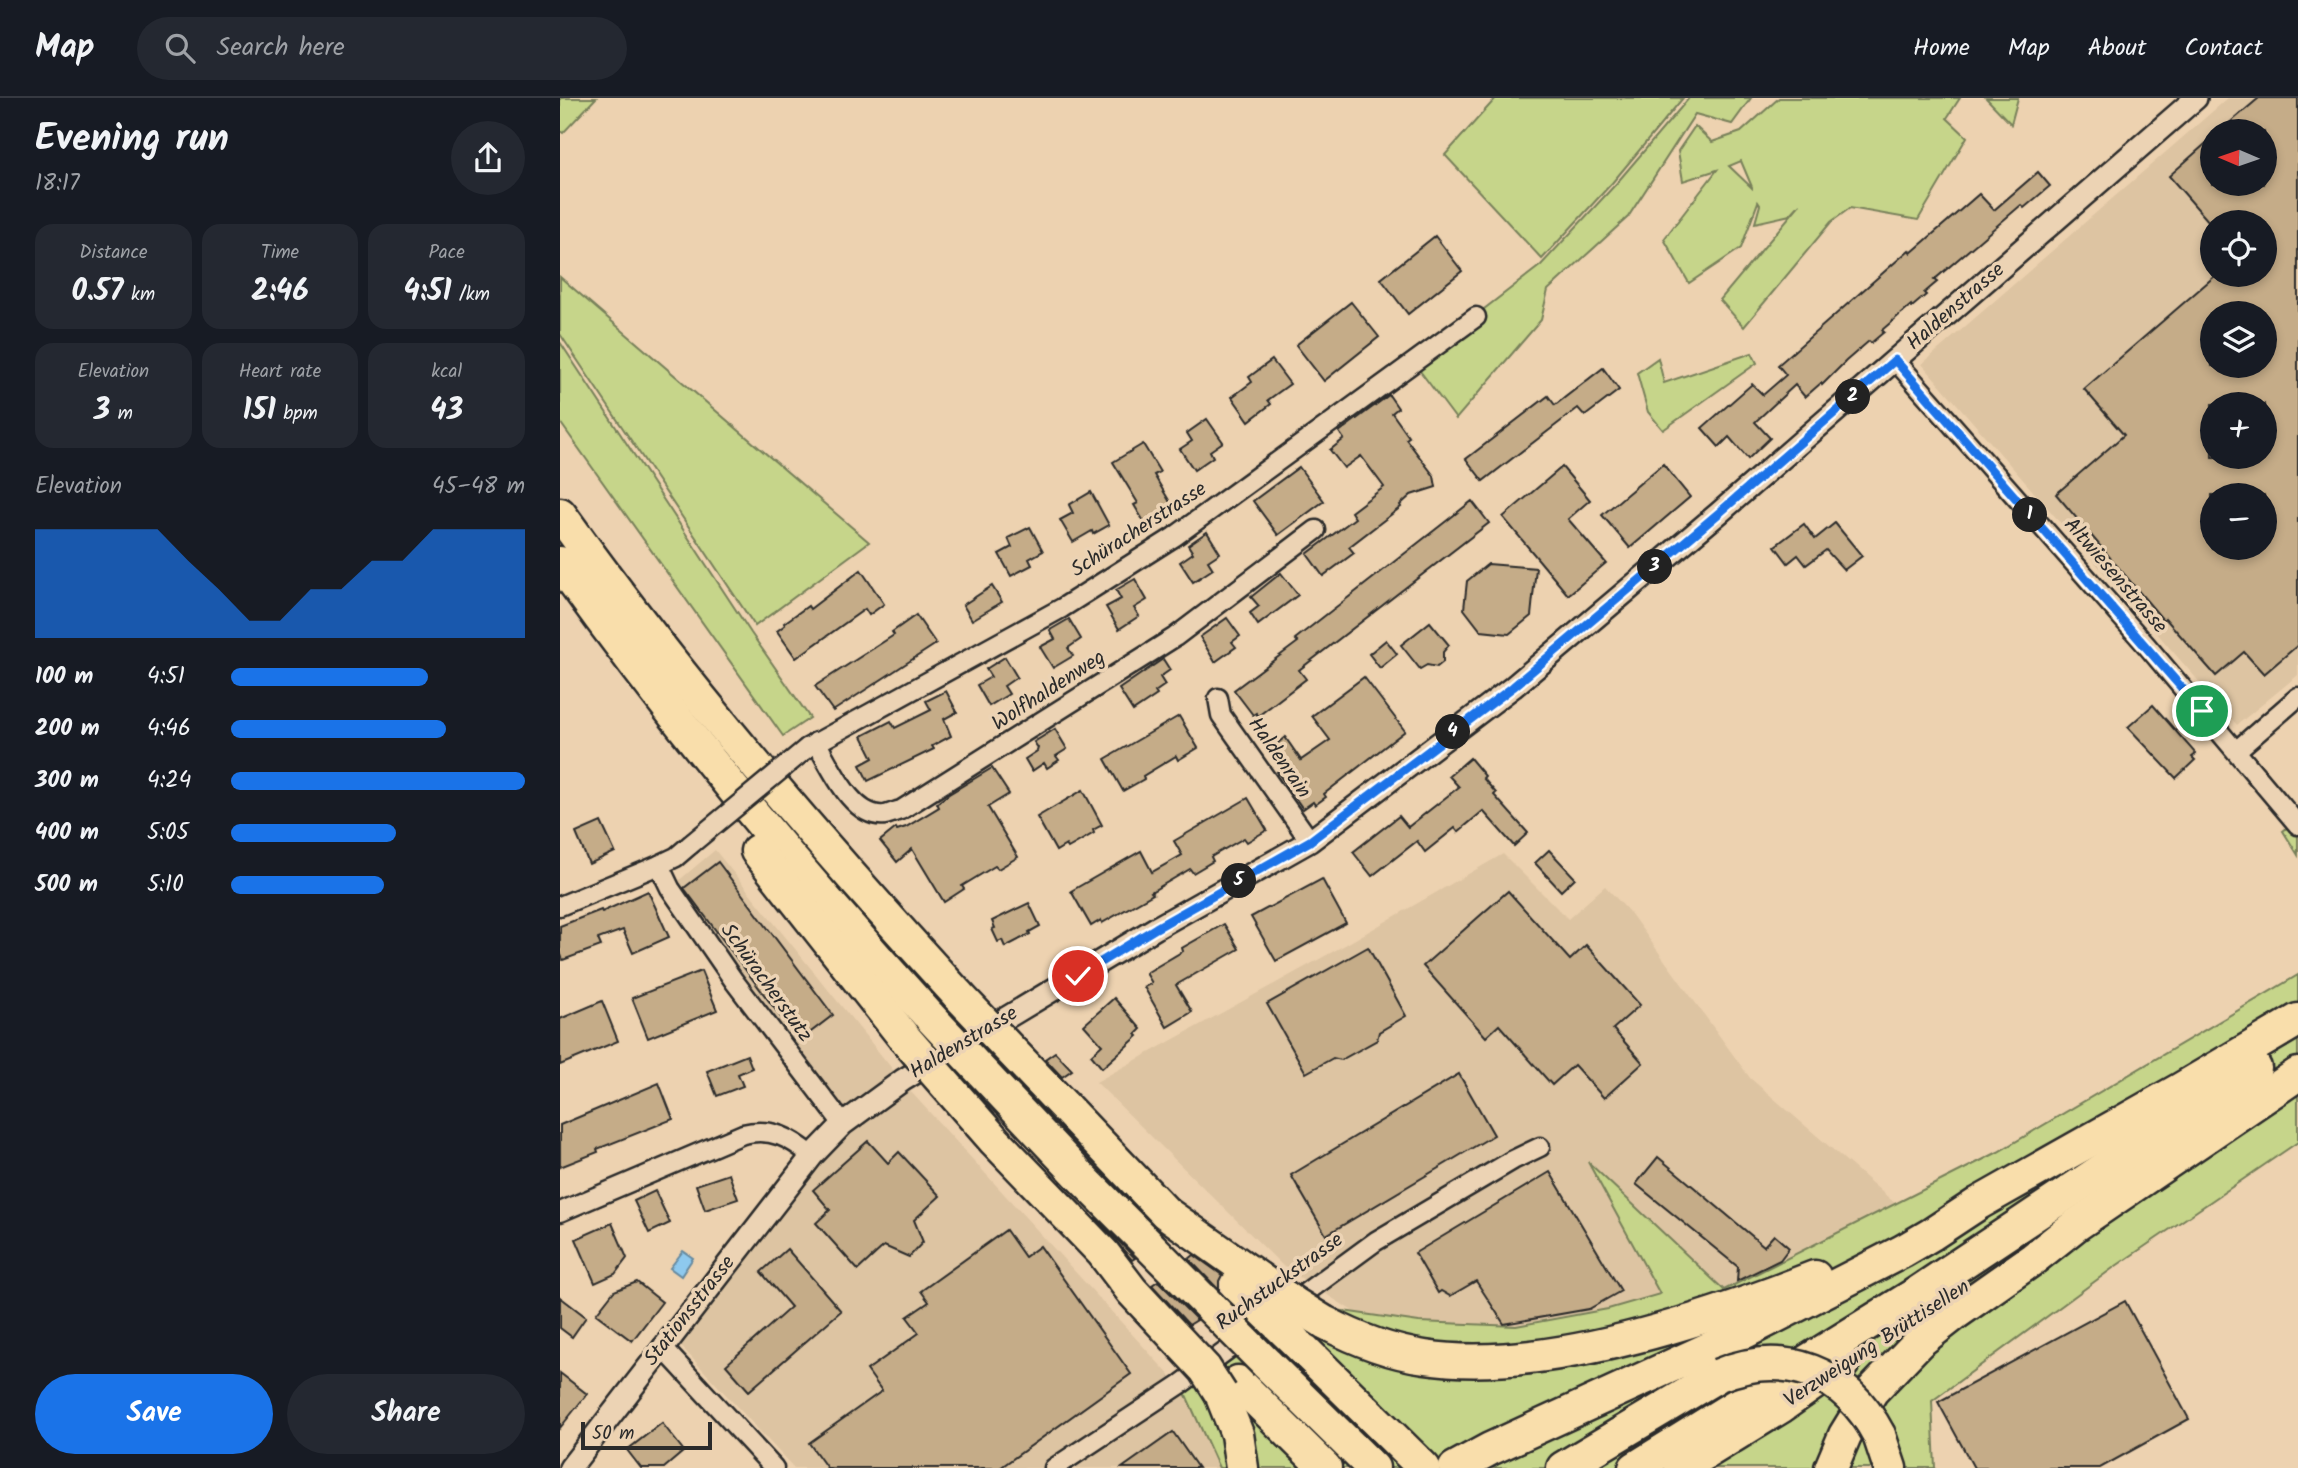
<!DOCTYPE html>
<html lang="en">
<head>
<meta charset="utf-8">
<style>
  :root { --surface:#171b24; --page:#242831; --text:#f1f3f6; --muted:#9ea1a6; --line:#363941; --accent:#1a73e8 }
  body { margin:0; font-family:Kalam,sans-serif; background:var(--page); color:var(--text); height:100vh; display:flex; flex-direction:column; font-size:26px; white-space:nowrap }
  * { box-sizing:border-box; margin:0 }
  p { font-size:23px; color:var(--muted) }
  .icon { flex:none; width:38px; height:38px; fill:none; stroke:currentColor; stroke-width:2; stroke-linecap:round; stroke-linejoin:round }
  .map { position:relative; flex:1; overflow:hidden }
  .details { display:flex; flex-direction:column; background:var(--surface); width:560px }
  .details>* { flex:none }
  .needle { width:46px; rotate:272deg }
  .tools { position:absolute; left:1640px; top:21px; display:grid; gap:14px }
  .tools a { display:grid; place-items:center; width:77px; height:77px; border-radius:50%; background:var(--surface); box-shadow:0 4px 10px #0003; font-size:35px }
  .scale { position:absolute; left:21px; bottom:18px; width:131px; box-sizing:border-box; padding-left:7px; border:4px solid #2b2b2b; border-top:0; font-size:19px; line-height:24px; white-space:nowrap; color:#2b2b2b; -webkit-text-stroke:5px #ecd3b4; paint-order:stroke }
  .pin { position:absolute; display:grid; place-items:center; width:60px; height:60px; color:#fff; margin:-30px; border:4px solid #fff; border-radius:50%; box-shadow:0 2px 7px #0007 }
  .km { position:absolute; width:35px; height:35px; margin:-18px; border-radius:50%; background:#222; color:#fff; font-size:19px; line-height:35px; text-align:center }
  .round { display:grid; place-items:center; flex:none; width:74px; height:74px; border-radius:37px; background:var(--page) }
  .summary { display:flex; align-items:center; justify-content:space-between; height:119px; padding:0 35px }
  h1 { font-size:38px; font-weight:700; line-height:52px }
  .figures { display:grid; grid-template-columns:repeat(3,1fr); gap:10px; height:119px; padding:7px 35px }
  .figures div { display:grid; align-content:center; border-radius:18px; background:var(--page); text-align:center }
  .figures b { font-size:30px; font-weight:700 }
  .figures small { font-size:19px; font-weight:400 }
  .figures p { font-size:19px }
  .chart { height:196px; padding:14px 35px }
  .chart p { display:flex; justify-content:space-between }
  .chart svg { width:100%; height:126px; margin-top:7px; fill:var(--accent); opacity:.7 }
  .button { display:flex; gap:14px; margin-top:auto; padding:14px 35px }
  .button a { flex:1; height:80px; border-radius:42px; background:var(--accent); color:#fff; font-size:28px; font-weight:700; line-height:80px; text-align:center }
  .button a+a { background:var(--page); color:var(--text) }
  ul { padding:0 35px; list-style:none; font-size:23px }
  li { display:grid; grid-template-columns:112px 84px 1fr; align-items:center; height:52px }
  li i { height:18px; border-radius:9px; background:var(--accent) }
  header { display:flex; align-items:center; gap:42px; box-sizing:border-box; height:98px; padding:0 35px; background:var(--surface); border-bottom:2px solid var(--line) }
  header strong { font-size:33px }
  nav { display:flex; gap:38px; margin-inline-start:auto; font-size:24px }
  .search { width:490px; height:63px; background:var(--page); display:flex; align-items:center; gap:18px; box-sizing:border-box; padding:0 24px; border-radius:38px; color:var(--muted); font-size:26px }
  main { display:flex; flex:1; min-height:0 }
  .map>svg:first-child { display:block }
  .built { fill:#ddc4a2; fill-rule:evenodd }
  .green { fill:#c6d58a; stroke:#78805a; stroke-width:2; fill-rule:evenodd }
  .water { fill:#8ec9ee; stroke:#668aa0; stroke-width:2 }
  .building { fill:#c5ac88; stroke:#2b2b2b; stroke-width:2; fill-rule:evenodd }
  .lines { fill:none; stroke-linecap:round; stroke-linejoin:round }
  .minor-casing { stroke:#2b2b2b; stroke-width:23 }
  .tertiary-casing { stroke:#2b2b2b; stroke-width:26 }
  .motorway-casing { stroke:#2b2b2b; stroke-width:37 }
  .minor { stroke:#ecd3b4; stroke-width:18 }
  .tertiary { stroke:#ecd3b4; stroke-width:21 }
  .motorway { stroke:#f9deab; stroke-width:32 }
  .minor-bridge-casing { stroke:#2b2b2b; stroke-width:23; stroke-linecap:butt }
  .motorway-bridge-casing { stroke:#2b2b2b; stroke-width:37; stroke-linecap:butt }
  .minor-bridge { stroke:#ecd3b4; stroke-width:18 }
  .motorway-bridge { stroke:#f9deab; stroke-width:32 }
  .route-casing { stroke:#fff; stroke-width:14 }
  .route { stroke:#1a73e8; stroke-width:9 }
  .labels { text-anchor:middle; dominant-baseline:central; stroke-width:7; stroke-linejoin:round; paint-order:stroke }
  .street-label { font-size:21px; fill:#2b2b2b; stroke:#ecd3b4 }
</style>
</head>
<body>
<header>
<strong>Map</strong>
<div class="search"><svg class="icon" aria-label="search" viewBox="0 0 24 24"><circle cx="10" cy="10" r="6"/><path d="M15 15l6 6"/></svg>Search here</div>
<nav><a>Home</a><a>Map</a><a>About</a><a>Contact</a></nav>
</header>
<main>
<section class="details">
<div class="summary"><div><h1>Evening run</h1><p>18:17</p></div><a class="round"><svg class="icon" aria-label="share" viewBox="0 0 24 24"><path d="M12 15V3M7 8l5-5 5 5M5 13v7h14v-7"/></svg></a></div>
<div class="figures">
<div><p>Distance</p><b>0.57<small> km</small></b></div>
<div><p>Time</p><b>2:46</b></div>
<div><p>Pace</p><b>4:51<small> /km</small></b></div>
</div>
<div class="figures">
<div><p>Elevation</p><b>3<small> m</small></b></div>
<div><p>Heart rate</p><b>151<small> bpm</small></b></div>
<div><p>kcal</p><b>43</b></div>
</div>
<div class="chart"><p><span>Elevation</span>45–48 m</p>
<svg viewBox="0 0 160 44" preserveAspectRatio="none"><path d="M0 44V6L10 6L20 6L30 6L40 6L50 17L60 27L70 38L80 38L90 27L100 27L110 17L120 17L130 6L140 6L150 6L160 6V44z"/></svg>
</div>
<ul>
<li><b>100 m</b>4:51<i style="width:67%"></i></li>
<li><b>200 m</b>4:46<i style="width:73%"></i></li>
<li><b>300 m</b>4:24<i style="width:100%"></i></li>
<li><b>400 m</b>5:05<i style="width:56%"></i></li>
<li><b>500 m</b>5:10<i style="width:52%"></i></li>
</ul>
<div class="button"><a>Save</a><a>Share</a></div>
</section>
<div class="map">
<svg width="1738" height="1370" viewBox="0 0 1738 1370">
  <rect width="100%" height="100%" fill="#edd2b0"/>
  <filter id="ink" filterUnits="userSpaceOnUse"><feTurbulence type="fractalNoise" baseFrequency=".0143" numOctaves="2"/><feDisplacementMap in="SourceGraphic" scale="14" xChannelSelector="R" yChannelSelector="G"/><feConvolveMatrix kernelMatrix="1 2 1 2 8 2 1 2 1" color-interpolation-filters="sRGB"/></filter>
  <g filter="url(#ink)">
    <!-- built -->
    <g class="built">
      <path d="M1668 0H1738V577L1677 627 1362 266ZM1652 33H1704V86H1652ZM1652 124H1704V177H1652ZM1652 215H1704V268H1652ZM1652 306H1704V359H1652ZM1652 397H1704V450H1652Z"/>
      <polygon points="155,752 351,994 624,1293 659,1370 234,1370 118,1245 234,1099 293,1030 110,790"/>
      <polygon points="943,756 1008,821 1045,788 1071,816 1190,980 1337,1107 1164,1192 1030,1066 1100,1196 1048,1211 956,1228 859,1224 794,1214 724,1169 536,984 785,847"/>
    </g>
    <!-- green -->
    <g class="green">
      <polygon points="0,0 36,0 3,35 0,33"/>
      <polygon points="936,0 1123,0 1052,85 982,161 885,57"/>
      <polygon points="1129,0 1191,0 1172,26 1135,16 1068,119 988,192 981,222 896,321 854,265 981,167 1055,87"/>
      <path d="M1219 0H1400L1387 20 1407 39 1358 122 1290 110 1271 124 1184 229 1160 202 1240 106 1230 117 1195 125 1200 107 1198 104 1181 150 1129 185 1104 141 1157 72 1123 83 1118 53 1135 28 1152 44 1181 34ZM1181 63 1192 89V90L1169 68Z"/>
      <polygon points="1426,0 1458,0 1451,26"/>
      <polygon points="0,179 309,444 195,528 0,236"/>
      <polygon points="0,244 191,535 250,620 223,638 0,324"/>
      <polygon points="1192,255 1197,265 1103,332 1088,314 1077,275 1098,260 1104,285"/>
      <polygon points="1738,721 1738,757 1723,733"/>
      <polygon points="1738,877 1738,1044 1553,1170 1372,1303 1375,1370 659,1370 621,1286 735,1206 859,1224 956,1228 1048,1211 1100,1196 1028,1064 1164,1192 1438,1054"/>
    </g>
    <!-- water -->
    <polygon class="water" points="123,1153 133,1160 121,1178 110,1170"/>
    <!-- building -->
    <g class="building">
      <path d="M1699 0H1738V547L1704 576 1684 554 1656 578 1605 520 1603 522 1496 396 1564 337 1524 291 1656 177H1704V124H1649L1609 78 1652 40V86H1704V33H1660ZM1652 215H1704V268H1652ZM1652 306H1704V359H1652ZM1652 397H1704V450H1652Z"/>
      <polygon points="1478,74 1490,88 1464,110 1461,107 1374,182 1377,184 1364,195 1366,197 1352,209 1351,207 1322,232 1324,234 1311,245 1309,243 1286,263 1262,287 1261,285 1245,299 1235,287 1195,324 1210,340 1188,361 1169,339 1159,349 1142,330 1192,286 1203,297 1226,277 1218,267 1349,152 1351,155 1419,96 1434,112"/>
      <polygon points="875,138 902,173 848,216 821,181"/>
      <polygon points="791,204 819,239 764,283 736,247"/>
      <polygon points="712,262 730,286 708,302 711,306 689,323 672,299 692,284 689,279"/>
      <polygon points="1043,270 1059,292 1025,318 1018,310 923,383 906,361 988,298 995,307"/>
      <polygon points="829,297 838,310 832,315 849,339 846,341 874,378 876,389 851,397 840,407 841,409 789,449 794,455 763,478 747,456 795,420 791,414 824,389 801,358 784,370 770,352 784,341 779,334"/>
      <polygon points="647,321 663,344 650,353 653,359 634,372 620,351 632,343 627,335"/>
      <polygon points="583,346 600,374 594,377 614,411 586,427 574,407 578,405 553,364"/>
      <polygon points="1103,366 1130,399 1070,450 1042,417"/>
      <polygon points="739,369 764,403 718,437 693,403"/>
      <polygon points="1002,369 1030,402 1008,421 1046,465 1008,497 943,419"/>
      <polygon points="531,394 549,427 533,436 532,433 513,444 500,422 513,415 509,407"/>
      <polygon points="912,403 929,425 739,572 746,581 698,618 696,615 693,617 674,592 738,544 735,541"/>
      <polygon points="1275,425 1302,458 1284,472 1266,452 1246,467 1238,457 1228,465 1215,448 1244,426 1255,441"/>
      <polygon points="470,429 483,453 469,461 472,467 451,478 439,456 452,449 448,440"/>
      <polygon points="647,434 660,455 648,463 653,471 633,484 620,464 633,455 628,447"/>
      <polygon points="928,466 976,470 971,518 949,536 921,533 904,511 907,483"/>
      <polygon points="301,472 324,506 309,517 305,511 236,560 217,533 225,527 224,525 248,508 250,511"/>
      <polygon points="721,475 738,497 698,527 690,515 699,508 691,499"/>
      <polygon points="575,481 587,502 574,510 579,518 559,531 546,509 561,501 556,492"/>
      <polygon points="432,488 442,504 412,522 403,507"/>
      <polygon points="356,517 376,546 273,613 255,588 334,537 332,534"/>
      <polygon points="667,520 680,538 672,544 676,549 655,564 640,539"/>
      <polygon points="509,521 521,541 508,550 513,558 493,570 480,549 495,541 490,532"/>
      <polygon points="870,524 889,547 883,554 883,564 877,569 867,567 860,571 841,547"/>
      <polygon points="826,542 837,556 820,570 809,556"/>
      <polygon points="445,559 457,579 444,588 449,596 429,608 417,587 431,579 426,571"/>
      <polygon points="603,561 610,572 600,579 605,587 595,594 597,597 573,613 559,591"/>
      <polygon points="804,579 845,633 764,696 766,699 755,707 753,704 743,711 717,674 723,671 710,652 725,639 741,662 770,642 752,618"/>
      <polygon points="386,593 397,614 384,621 391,638 372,648 374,651 308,683 300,667 313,660 302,638 331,623 335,630 371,612 366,603"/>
      <polygon points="1593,607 1636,656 1632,659 1635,662 1616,680 1568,629"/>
      <polygon points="619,618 638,650 618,662 616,658 583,678 584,681 563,693 545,661"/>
      <polygon points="495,631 507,651 496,658 499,662 487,670 484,665 472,673 465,661 477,653 478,650 474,644"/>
      <polygon points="910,660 925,678 923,680 936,695 934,697 968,735 954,748 923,713 898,734 895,730 865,754 857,743 812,778 793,754 839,718 848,729 899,689 889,678"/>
      <polygon points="432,670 449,696 428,709 458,759 438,771 435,768 402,788 404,791 384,804 352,751 337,764 320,743 336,730 337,732 346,729 379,709 377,705 389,696"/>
      <polygon points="523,692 542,727 533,732 534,735 508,750 506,747 496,753 477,719"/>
      <polygon points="688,700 707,732 687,744 684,740 651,759 653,763 633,775 630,771 591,794 593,796 542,825 541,822 531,828 511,793 581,753 592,774 622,757 614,743"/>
      <polygon points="41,724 55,754 29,766 16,735"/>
      <polygon points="989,752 1015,780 1001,793 975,765"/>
      <polygon points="158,764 273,917 239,943 124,790"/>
      <polygon points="762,781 786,825 716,863 691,819"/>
      <polygon points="88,793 109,839 73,855 63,832 38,841 41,848 3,862 0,854 0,828 41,812 42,814"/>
      <polygon points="948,793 1010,862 1026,847 1080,907 1053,931 1083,965 1044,1000 1014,967 992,987 939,927 926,939 863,868"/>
      <polygon points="469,805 480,828 469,834 470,836 445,849 442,842 438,844 432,831 435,830 432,823"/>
      <polygon points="664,826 679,851 616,887 632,914 607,929 584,889 592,885 586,875 623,853 622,850"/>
      <polygon points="808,849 846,918 819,934 817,942 781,962 773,960 746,975 707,906"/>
      <polygon points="141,873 157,912 88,940 72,900"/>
      <polygon points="554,900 581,931 576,936 578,938 542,970 531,957 542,947 524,927"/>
      <polygon points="42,903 58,943 0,967 0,921"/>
      <polygon points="495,954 512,972 502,979 485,961"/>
      <polygon points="187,957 192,970 178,976 183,988 157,998 147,973"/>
      <polygon points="899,976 934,1037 766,1137 731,1077"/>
      <polygon points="99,985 113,1021 37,1051 38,1054 0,1069 0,1027"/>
      <polygon points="308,1043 328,1065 339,1054 380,1098 354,1122 363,1144 349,1159 324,1148 298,1172 256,1125 270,1112 253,1092"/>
      <polygon points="1098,1059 1204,1148 1214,1137 1229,1150 1220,1162 1177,1183 1178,1169 1076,1086"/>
      <polygon points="990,1074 1061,1193 1029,1211 944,1226 916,1183 890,1198 881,1193 878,1195 855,1155"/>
      <polygon points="169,1076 178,1101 145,1112 136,1087"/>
      <polygon points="95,1093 110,1125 89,1135 74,1103"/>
      <polygon points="536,1121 537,1121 575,1160 572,1162"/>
      <polygon points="52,1125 67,1160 55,1176 35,1185 16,1141"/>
      <polygon points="446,1132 465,1159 480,1148 571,1276 440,1370 267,1370 249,1345 322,1293 307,1272 359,1235 347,1219 369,1204 361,1193"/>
      <polygon points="227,1151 281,1213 189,1293 166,1267 231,1209 201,1174"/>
      <polygon points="634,1157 662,1177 659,1183 659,1192 629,1161"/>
      <polygon points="598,1183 637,1222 629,1227 592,1187"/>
      <polygon points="77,1184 102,1204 72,1243 36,1216 54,1193"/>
      <polygon points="0,1199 26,1219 12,1239 0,1230"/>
      <polygon points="1565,1203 1629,1321 1540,1370 1414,1370 1378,1304"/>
      <polygon points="0,1275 27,1296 0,1330"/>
      <polygon points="102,1325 124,1353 104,1370 81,1370 67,1352"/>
      <polygon points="613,1334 638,1370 562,1370"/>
    </g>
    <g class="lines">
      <!-- minor casing -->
      <g class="minor-casing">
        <g id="minor">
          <polyline points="1335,262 1587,548 1738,727"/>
          <polyline points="658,600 661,617 750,743"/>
          <path d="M256 644C270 667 292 721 325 717 330 716 336 713 341 712L615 539 756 432"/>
          <polyline points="247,650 502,510 614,439 916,219"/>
          <polyline points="1676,653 1738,599"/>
          <polyline points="99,767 110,790 174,883 283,1026"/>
          <polyline points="0,808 99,767 116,759 130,747"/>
          <path d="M0 1114 183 1036C211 1029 231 1040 252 1058"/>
          <polyline points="102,1249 214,1370"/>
          <polyline points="494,1370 621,1286 816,1143 953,1062 980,1049"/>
        </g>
      </g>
      <!-- tertiary casing -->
      <g class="tertiary-casing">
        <polyline id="tertiary" points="10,1370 252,1058 283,1026 343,982 596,830 750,743 953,589 1159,415 1636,0"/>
      </g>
      <!-- motorway casing -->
      <g class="motorway-casing">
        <g id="motorway">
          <path d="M0 416C122 586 258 744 399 898"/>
          <path d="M0 465C114 624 238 774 370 919"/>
          <polyline points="197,753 343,938"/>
          <path d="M764 1224C796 1241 829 1254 865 1259 983 1277 1146 1222 1255 1179"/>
          <polyline points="736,1244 864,1370"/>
          <polyline points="706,1265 813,1370"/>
          <polyline points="678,1284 765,1370"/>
          <polyline points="661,1296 677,1336 682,1370"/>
          <polyline points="1319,1337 1330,1370"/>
          <polyline points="895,1370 930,1351 1183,1235 1343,1153 1372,1136 1419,1105 1621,991 1738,922"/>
          <polyline points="1003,1370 1159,1277"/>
          <polyline points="1075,1370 1354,1197 1695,970"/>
          <polyline points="1121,1370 1222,1308 1283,1265"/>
          <polyline points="1271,1370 1285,1337 1312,1293 1359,1244 1396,1215 1473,1161 1516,1127 1738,976"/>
        </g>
      </g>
      <!-- minor -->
      <use href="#minor" class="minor"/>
      <!-- tertiary -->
      <use href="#tertiary" class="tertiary"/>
      <!-- motorway -->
      <use href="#motorway" class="motorway"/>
      <!-- minor-bridge casing -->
      <g class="minor-bridge-casing">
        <polyline id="minor-bridge" points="130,747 247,650"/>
      </g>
      <!-- motorway-bridge casing -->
      <g class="motorway-bridge-casing">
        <g id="motorway-bridge">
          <polyline points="399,898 606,1115 735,1206 764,1224"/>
          <polyline points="370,919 521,1079 706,1265"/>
          <polyline points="343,938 435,1043 543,1155 572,1193 645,1271 661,1296"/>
          <polyline points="677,1187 736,1244"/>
          <path d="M1159 1277C1225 1250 1286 1274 1319 1337"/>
        </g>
      </g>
      <!-- minor-bridge -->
      <use href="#minor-bridge" class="minor-bridge"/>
      <!-- motorway-bridge -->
      <use href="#motorway-bridge" class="motorway-bridge"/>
    </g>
  </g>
  <g class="lines" filter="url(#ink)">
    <!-- route casing -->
    <g class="route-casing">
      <polyline id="route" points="518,878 596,830 750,743 953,589 1159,415 1335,262 1642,613"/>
    </g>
    <!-- route -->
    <use href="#route" class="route"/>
  </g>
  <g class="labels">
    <!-- street labels -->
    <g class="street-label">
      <text transform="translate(1396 209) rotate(-41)">Haldenstrasse</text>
      <text transform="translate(579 432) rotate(-33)">Schüracherstrasse</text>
      <text transform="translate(1555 478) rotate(49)">Altwiesenstrasse</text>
      <text transform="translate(489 593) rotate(-33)">Wolfhaldenweg</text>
      <text transform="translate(719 660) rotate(55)">Haldenrain</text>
      <text transform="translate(206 885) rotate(54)">Schüracherstutz</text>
      <text transform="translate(404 945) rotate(-31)">Haldenstrasse</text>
      <text transform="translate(720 1184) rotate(-36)">Ruchstuckstrasse</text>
      <text transform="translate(130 1213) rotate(-52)">Stationsstrasse</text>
      <text transform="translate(1317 1246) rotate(-33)">Verzweigung Brüttisellen</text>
    </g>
  </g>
</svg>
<div class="tools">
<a><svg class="needle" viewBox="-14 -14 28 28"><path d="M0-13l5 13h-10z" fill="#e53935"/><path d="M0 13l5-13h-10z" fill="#9ea1a6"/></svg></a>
<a><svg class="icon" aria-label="locate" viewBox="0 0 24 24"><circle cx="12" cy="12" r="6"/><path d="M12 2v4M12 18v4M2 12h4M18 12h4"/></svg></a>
<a><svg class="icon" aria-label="layers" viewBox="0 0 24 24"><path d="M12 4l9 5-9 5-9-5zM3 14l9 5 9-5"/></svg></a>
<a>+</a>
<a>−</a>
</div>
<div class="scale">50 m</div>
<div class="pin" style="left:1642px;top:613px;background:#1e9e55"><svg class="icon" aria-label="arrive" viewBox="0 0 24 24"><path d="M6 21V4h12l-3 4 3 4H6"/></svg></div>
<div class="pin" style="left:518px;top:878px;background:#d93025"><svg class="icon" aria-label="check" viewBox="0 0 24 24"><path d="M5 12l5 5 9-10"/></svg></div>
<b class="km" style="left:1470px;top:417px">1</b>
<b class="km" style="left:1293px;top:299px">2</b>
<b class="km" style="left:1095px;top:469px">3</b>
<b class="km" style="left:893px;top:634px">4</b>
<b class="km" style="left:679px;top:783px">5</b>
</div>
</main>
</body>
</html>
